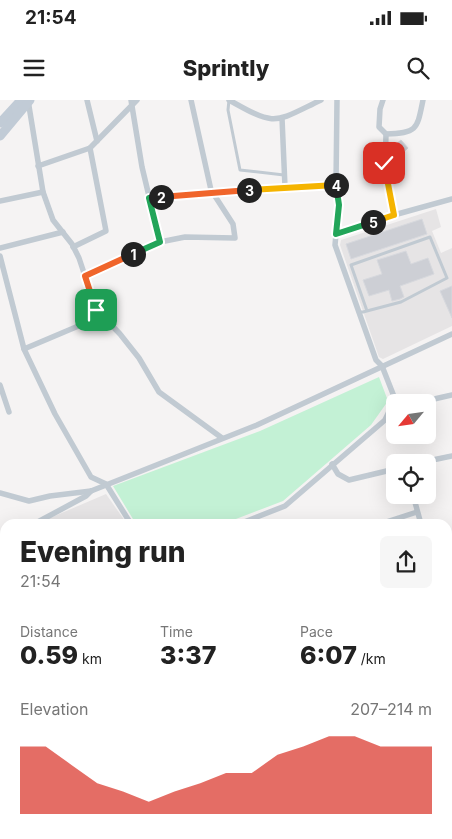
<!DOCTYPE html>
<html lang="en">
<head>
<meta charset="utf-8">
<style>
  :root { --surface:#fff; --page:#f6f6f6; --text:#222; --muted:#767676; --accent:#d93025 }
  body { margin:0; font-family:Inter,sans-serif; background:var(--page); color:var(--text); height:100vh; display:flex; flex-direction:column; font-size:19px; white-space:nowrap }
  * { box-sizing:border-box; margin:0 }
  p { font-size:16px; color:var(--muted) }
  .icon { flex:none; width:28px; height:28px; fill:none; stroke:currentColor; stroke-width:2; stroke-linecap:round; stroke-linejoin:round }
  .map { position:relative; flex:1; overflow:hidden }
  .panel { position:absolute; left:0px; top:419px; width:452px; height:321px; display:flex; flex-direction:column; background:var(--surface); border-radius:15px 15px 0 0; box-shadow:0 5px 20px #0002 }
  .panel>* { flex:none }
  .needle { width:32px; rotate:241deg }
  .controls { position:absolute; left:386px; top:294px; display:grid; gap:10px }
  .controls a { display:grid; place-items:center; width:50px; height:50px; border-radius:8px; background:var(--surface); box-shadow:0 5px 20px #0002; font-size:25px }
  .pin { position:absolute; display:grid; place-items:center; width:42px; height:42px; color:#fff; margin:-21px; border-radius:10px; box-shadow:0 2px 8px #0006 }
  .km { position:absolute; width:25px; height:25px; margin:-12px; border-radius:50%; background:#222; color:#fff; font-size:14px; line-height:25px; text-align:center }
  .round { display:grid; place-items:center; flex:none; width:52px; height:52px; border-radius:8px; background:var(--page) }
  .headline { display:flex; align-items:center; justify-content:space-between; height:85px; padding:0 20px }
  h1 { font-size:28px; font-weight:800; line-height:38px }
  .stats { display:grid; grid-template-columns:repeat(3,1fr); gap:8px; height:85px; padding:5px 20px }
  .stats div { display:grid; align-content:center }
  .stats b { font-size:25px; font-weight:800 }
  .stats small { font-size:14px; font-weight:400 }
  .stats p { font-size:14px }
  .chart { height:140px; padding:10px 20px }
  .chart p { display:flex; justify-content:space-between }
  .chart svg { width:100%; height:90px; margin-top:5px; fill:var(--accent); opacity:.7 }
  .status { display:flex; justify-content:space-between; align-items:center; height:35px; padding:0 25px; background:var(--surface); direction:ltr }
  .status svg { height:14px; fill:currentColor }
  header { display:flex; justify-content:space-between; align-items:center; height:65px; padding:0 20px; background:var(--surface); font-size:22px; font-weight:800 }
  .map>svg:first-child { display:block }
  .education { fill:#e6e4e5 }
  .green { fill:#c3f1d5 }
  .building { fill:#cdcfd5; stroke:#d7d9de }
  .lines { fill:none; stroke-linecap:round; stroke-linejoin:round }
  .lane { stroke:#c1cad2; stroke-width:3 }
  .street { stroke:#c1cad2; stroke-width:5.5 }
  .secondary { stroke:#c1cbd6; stroke-width:9 }
  .split-1-casing { stroke:#fff; stroke-width:10 }
  .split-2-casing { stroke:#fff; stroke-width:10 }
  .split-3-casing { stroke:#fff; stroke-width:10 }
  .split-4-casing { stroke:#fff; stroke-width:10 }
  .split-5-casing { stroke:#fff; stroke-width:10 }
  .split-6-casing { stroke:#fff; stroke-width:10 }
  .split-1 { stroke:#f0652b; stroke-width:6 }
  .split-2 { stroke:#22a559; stroke-width:6 }
  .split-3 { stroke:#f0652b; stroke-width:6 }
  .split-4 { stroke:#f5b400; stroke-width:6 }
  .split-5 { stroke:#22a559; stroke-width:6 }
  .split-6 { stroke:#f5b400; stroke-width:6 }
</style>
</head>
<body>
<div class="status"><b>21:54</b><svg viewBox="0 0 49 12"><path d="M0 12V9h3v3zM5 12V6h3v6zM10 12V3h3v9zM15 12V0h3v12zM26 1h20v11H26zM47 4h2v5h-2z"/></svg></div>
<header><svg class="icon" aria-label="menu" viewBox="0 0 24 24"><path d="M4 6h16M4 12h16M4 18h16"/></svg>Sprintly<svg class="icon" aria-label="search" viewBox="0 0 24 24"><circle cx="10" cy="10" r="6"/><path d="M15 15l6 6"/></svg></header>
<div class="map">
<svg width="452" height="739" viewBox="0 0 452 739">
  <rect width="100%" height="100%" fill="#f5f3f3"/>
  <!-- education -->
  <g class="education">
    <polygon points="436,109 441,127 432,131 441,153 452,148 452,226 383,259 379,257 340,145 341,140"/>
    <polygon points="106,394 127,424 42,424 50,418"/>
  </g>
  <!-- green -->
  <polygon class="green" points="379,277 388,301 371,325 283,401 223,424 136,424 113,386 260,331"/>
  <!-- building -->
  <g class="building">
    <polygon points="401,40 408,48 397,58 390,49"/>
    <polygon points="422,119 427,134 351,159 346,144"/>
    <polygon points="406,151 411,164 428,158 434,174 400,186 404,197 400,199 392,201 389,190 369,196 363,180 382,174 377,160"/>
    <polygon points="452,186 452,218 440,191"/>
  </g>
  <g class="lines">
    <!-- lane -->
    <g class="lane">
      <polyline points="229,0 228,10 240,70 284,75"/>
      <polyline points="360,212 363,212 401,202 447,178 430,137 351,165 367,211"/>
      <polyline points="45,418 50,424"/>
    </g>
    <!-- street -->
    <g class="street">
      <polyline points="28,0 43,92 53,120 72,144 79,158 96,209 120,234 139,258 159,292 222,338"/>
      <polyline points="87,0 97,41"/>
      <polyline points="131,0 142,67 160,142"/>
      <path d="M229 0C277 27 273 23 321 0"/>
      <path d="M383 0 380 9 379 27 386 34C418 33 417 29 423 0"/>
      <polyline points="282,18 285,87 336,83 337,0"/>
      <polyline points="386,34 385,70 394,115"/>
      <polyline points="38,66 90,48 137,0"/>
      <polyline points="336,83 339,105 336,134 394,115 452,99"/>
      <polyline points="149,98 285,87"/>
      <polyline points="0,101 43,92"/>
      <polyline points="73,147 106,131 90,48"/>
      <polyline points="0,148 63,132"/>
      <polyline points="0,156 24,249 55,314 91,377 106,384 131,424"/>
      <polyline points="85,176 160,142 185,137 235,138 233,124 211,90 191,0"/>
      <polyline points="24,249 102,216"/>
      <polyline points="0,285 9,312"/>
      <polyline points="421,302 452,295"/>
      <polyline points="423,362 452,356"/>
      <polyline points="332,364 338,374 349,380 395,369"/>
      <polyline points="0,393 29,401 50,396 91,391 257,325 452,234"/>
      <polyline points="413,395 421,424"/>
      <polyline points="34,424 86,396 91,391"/>
      <polyline points="239,424 285,406 385,320 395,299 382,266 376,260 335,145 336,134"/>
      <polyline points="380,424 417,412"/>
      <polyline points="0,444 5,441"/>
      <polyline points="448,475 452,474"/>
      <polyline points="0,492 5,503"/>
      <polyline points="448,523 449,532"/>
      <polyline points="448,564 452,563"/>
      <polyline points="0,627 5,624"/>
      <polyline points="0,679 5,682"/>
      <polyline points="0,703 5,698"/>
      <polyline points="0,713 5,721"/>
      <polyline points="390,735 390,739"/>
      <polyline points="18,739 26,735"/>
    </g>
    <!-- secondary -->
    <g class="secondary">
      <polyline points="0,23 21,0"/>
      <polyline points="0,36 30,0"/>
    </g>
  </g>
  <g class="lines">
    <!-- split-1 casing -->
    <g class="split-1-casing">
      <polyline id="split-1" points="96,210 85,176 133,154"/>
    </g>
    <!-- split-2 casing -->
    <g class="split-2-casing">
      <polyline id="split-2" points="133,154 160,142 149,98 161,97"/>
    </g>
    <!-- split-3 casing -->
    <g class="split-3-casing">
      <polyline id="split-3" points="161,97 249,90"/>
    </g>
    <!-- split-4 casing -->
    <g class="split-4-casing">
      <polyline id="split-4" points="249,90 336,85"/>
    </g>
    <!-- split-5 casing -->
    <g class="split-5-casing">
      <polyline id="split-5" points="336,85 339,105 336,134 373,122"/>
    </g>
    <!-- split-6 casing -->
    <g class="split-6-casing">
      <polyline id="split-6" points="373,122 394,115 384,63"/>
    </g>
    <!-- split-1 -->
    <use href="#split-1" class="split-1"/>
    <!-- split-2 -->
    <use href="#split-2" class="split-2"/>
    <!-- split-3 -->
    <use href="#split-3" class="split-3"/>
    <!-- split-4 -->
    <use href="#split-4" class="split-4"/>
    <!-- split-5 -->
    <use href="#split-5" class="split-5"/>
    <!-- split-6 -->
    <use href="#split-6" class="split-6"/>
  </g>
</svg>
<div class="controls">
<a><svg class="needle" viewBox="-14 -14 28 28"><path d="M0-13l5 13h-10z" fill="#e53935"/><path d="M0 13l5-13h-10z" fill="#767676"/></svg></a>
<a><svg class="icon" aria-label="locate" viewBox="0 0 24 24"><circle cx="12" cy="12" r="6"/><path d="M12 2v4M12 18v4M2 12h4M18 12h4"/></svg></a>
</div>
<div class="pin" style="left:96px;top:210px;background:#1e9e55"><svg class="icon" aria-label="arrive" viewBox="0 0 24 24"><path d="M6 21V4h12l-3 4 3 4H6"/></svg></div>
<div class="pin" style="left:384px;top:63px;background:#d93025"><svg class="icon" aria-label="check" viewBox="0 0 24 24"><path d="M5 12l5 5 9-10"/></svg></div>
<b class="km" style="left:133px;top:154px">1</b>
<b class="km" style="left:161px;top:97px">2</b>
<b class="km" style="left:249px;top:90px">3</b>
<b class="km" style="left:336px;top:85px">4</b>
<b class="km" style="left:373px;top:122px">5</b>
<section class="panel">
<div class="headline"><div><h1>Evening run</h1><p>21:54</p></div><a class="round"><svg class="icon" aria-label="share" viewBox="0 0 24 24"><path d="M12 15V3M7 8l5-5 5 5M5 13v7h14v-7"/></svg></a></div>
<div class="stats">
<div><p>Distance</p><b>0.59<small> km</small></b></div>
<div><p>Time</p><b>3:37</b></div>
<div><p>Pace</p><b>6:07<small> /km</small></b></div>
</div>
<div class="chart"><p><span>Elevation</span>207–214 m</p>
<svg viewBox="0 0 160 44" preserveAspectRatio="none"><path d="M0 44V11L10 11L20 20L30 29L40 33L50 38L60 33L70 29L80 24L90 24L100 15L110 11L120 6L130 6L140 11L150 11L160 11V44z"/></svg>
</div>
</section>
</div>
</body>
</html>
